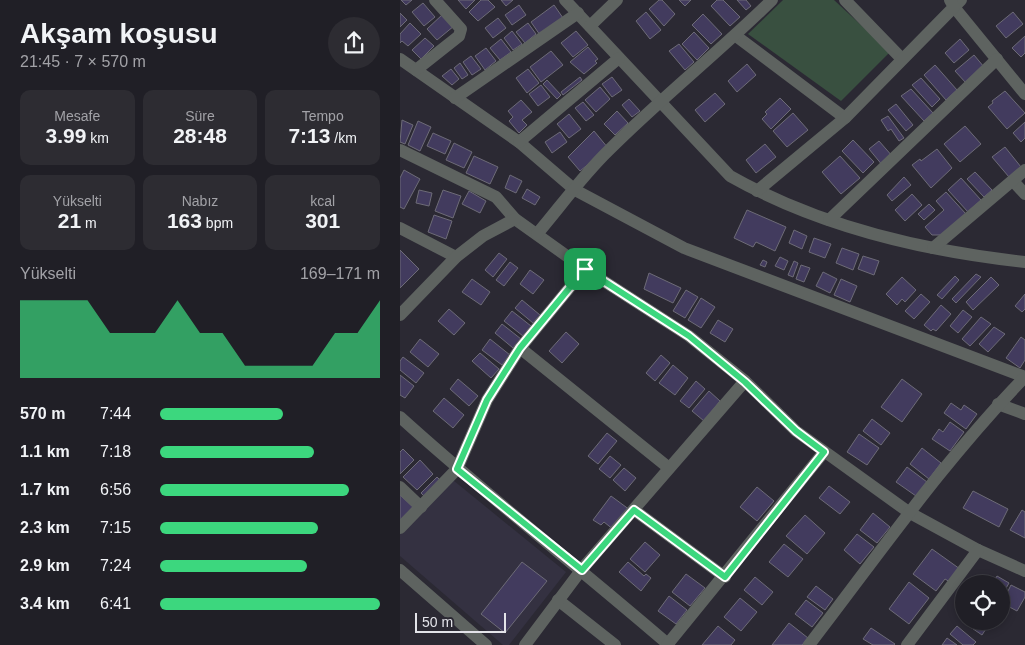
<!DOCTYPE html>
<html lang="tr">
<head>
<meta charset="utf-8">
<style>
  :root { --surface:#201f26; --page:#2d2c32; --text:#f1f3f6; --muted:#a2a2a7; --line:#3d3d43; --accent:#3cd77e }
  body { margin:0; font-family:Arial,sans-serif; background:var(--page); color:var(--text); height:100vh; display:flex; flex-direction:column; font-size:19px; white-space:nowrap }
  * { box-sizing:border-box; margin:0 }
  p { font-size:16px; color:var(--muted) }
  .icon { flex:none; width:28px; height:28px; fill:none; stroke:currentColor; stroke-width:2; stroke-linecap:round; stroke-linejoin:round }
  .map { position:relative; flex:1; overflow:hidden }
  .sheet { display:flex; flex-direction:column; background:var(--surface); width:400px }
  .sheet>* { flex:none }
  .fabs { position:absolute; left:555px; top:575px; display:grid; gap:10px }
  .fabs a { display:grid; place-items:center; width:55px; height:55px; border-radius:50%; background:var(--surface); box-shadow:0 2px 8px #0003,0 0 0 1px var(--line); font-size:25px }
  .scale { position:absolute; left:15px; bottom:12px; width:91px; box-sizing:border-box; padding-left:5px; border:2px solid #e3e3e9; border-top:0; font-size:14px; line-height:18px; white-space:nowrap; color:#e3e3e9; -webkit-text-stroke:4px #2b2933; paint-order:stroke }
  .pin { position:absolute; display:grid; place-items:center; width:42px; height:42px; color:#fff; margin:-21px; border-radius:10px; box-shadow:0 2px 8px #0006 }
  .round { display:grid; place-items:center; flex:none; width:52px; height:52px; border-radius:26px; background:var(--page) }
  .summary { display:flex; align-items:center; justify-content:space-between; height:85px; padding:0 20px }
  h1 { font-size:28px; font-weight:800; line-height:38px }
  .figures { display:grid; grid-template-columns:repeat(3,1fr); gap:8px; height:85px; padding:5px 20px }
  .figures div { display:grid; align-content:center; border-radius:10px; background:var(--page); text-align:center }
  .figures b { font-size:21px; font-weight:800 }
  .figures small { font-size:14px; font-weight:400 }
  .figures p { font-size:14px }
  .chart { height:140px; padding:10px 20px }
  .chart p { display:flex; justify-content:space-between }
  .chart svg { width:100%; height:90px; margin-top:5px; fill:var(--accent); opacity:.7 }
  ul { padding:0 20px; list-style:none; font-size:16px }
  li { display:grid; grid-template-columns:80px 60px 1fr; align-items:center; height:38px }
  li i { height:12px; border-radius:6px; background:var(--accent) }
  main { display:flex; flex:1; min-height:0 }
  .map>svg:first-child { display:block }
  .built { fill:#343141 }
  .green { fill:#395040 }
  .building { fill:#423b5e; stroke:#6d6b77 }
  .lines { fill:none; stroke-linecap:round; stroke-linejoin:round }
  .minor { stroke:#5e6360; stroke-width:12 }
  .route-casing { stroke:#fff; stroke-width:10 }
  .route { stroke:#3cd77e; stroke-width:6 }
</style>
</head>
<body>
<main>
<section class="sheet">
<div class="summary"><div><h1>Akşam koşusu</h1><p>21:45 · 7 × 570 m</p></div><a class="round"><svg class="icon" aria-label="share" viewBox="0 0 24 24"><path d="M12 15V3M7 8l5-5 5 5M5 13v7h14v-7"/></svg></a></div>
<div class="figures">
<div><p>Mesafe</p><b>3.99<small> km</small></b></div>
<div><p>Süre</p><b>28:48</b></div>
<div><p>Tempo</p><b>7:13<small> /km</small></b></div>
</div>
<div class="figures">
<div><p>Yükselti</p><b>21<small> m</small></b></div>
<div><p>Nabız</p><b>163<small> bpm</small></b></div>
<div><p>kcal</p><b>301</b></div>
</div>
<div class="chart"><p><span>Yükselti</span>169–171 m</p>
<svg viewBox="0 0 160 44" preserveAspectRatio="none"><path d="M0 44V6L10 6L20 6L30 6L40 22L50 22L60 22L70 6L80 22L90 22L100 38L110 38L120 38L130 38L140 22L150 22L160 6V44z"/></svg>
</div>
<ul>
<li><b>570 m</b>7:44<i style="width:56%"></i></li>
<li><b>1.1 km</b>7:18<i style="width:70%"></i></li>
<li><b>1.7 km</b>6:56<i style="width:86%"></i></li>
<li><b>2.3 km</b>7:15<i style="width:72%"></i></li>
<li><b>2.9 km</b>7:24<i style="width:67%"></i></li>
<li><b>3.4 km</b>6:41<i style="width:100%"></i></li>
</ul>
</section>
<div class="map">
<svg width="625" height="645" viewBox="0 0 625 645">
  <rect width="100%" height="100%" fill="#2b2933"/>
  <!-- built -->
  <polygon class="built" points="48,476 166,572 109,645 103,645 0,556 0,524"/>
  <!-- green -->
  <polygon class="green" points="383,0 434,0 490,52 441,101 348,34"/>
  <!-- building -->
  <g class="building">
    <polygon points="1,0 12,0 6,5"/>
    <polygon points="58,0 75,0 66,9"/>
    <polygon points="81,0 88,0 95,7 78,21 69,12"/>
    <polygon points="101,0 113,0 106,6"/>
    <polygon points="259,0 262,0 275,14 264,26 249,9"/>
    <polygon points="279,0 291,0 285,6"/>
    <polygon points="317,0 323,0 340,17 330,26 311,6"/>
    <polygon points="337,0 346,0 351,6 346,10"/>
    <polygon points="23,3 35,17 24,26 12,12"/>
    <polygon points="119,5 126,15 112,25 105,15"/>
    <polygon points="154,5 163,18 140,35 131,22"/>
    <polygon points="246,12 261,30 250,39 236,21"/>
    <polygon points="613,12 623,24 606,38 596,26"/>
    <polygon points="0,13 7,20 0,27"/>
    <polygon points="43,14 54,26 37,40 27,29"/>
    <polygon points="303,14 322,34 311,44 292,25"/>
    <polygon points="98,18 106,28 93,38 85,28"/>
    <polygon points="10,23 21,34 8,46 2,41 0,43 0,34"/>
    <polygon points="128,23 136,34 125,43 116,32"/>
    <polygon points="112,31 122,44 113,50 104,38"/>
    <polygon points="176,31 188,45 173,57 161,43"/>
    <polygon points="294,32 309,48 297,60 282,44"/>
    <polygon points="625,36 625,53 621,57 612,48"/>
    <polygon points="25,38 34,46 21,59 12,50"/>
    <polygon points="101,39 111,52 100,60 90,48"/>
    <polygon points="560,39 569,50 554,63 545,53"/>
    <polygon points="279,44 294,62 285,70 269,51"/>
    <polygon points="188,47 198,59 195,61 197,63 184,74 170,62"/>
    <polygon points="86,48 96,61 85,70 75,56"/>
    <polygon points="151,51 163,65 141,82 130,67"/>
    <polygon points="574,55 584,67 566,83 555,71"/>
    <polygon points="71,56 81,69 72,75 63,62"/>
    <polygon points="60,63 68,75 62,79 54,68"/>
    <polygon points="347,64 356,75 337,92 328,81"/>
    <polygon points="535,65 557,90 546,100 524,75"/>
    <polygon points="51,69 59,79 52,85 42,76"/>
    <polygon points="128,69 139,83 127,93 116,78"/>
    <polygon points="180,77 182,80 163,95 161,92"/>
    <polygon points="212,77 222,90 212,97 202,84"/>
    <polygon points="521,78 540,99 532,107 512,85"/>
    <polygon points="147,80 161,95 157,99 143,84"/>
    <polygon points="141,85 150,97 138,106 129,94"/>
    <polygon points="200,87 210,99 196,112 185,100"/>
    <polygon points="511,89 533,113 524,121 501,96"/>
    <polygon points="605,91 625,113 607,129 588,107 593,103 592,101"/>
    <polygon points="315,93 325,104 305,122 295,110"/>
    <polygon points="380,98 391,109 371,129 362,119 367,114 365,112"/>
    <polygon points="229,99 240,111 232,117 222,105"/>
    <polygon points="121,100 132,112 122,120 127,125 119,133 109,121 113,117 108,111"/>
    <polygon points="183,102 194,115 186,121 175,108"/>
    <polygon points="496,104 513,125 506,131 488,110"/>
    <polygon points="217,111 228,123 215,135 204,124"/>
    <polygon points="393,113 408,130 387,147 373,131"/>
    <polygon points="169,114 181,129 169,138 157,124"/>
    <polygon points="488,116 504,138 499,141 491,129 488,131 481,120"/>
    <polygon points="2,120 13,125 5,144 0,142"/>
    <polygon points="18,121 31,127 20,151 8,145"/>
    <polygon points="625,122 625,138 621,142 613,133"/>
    <polygon points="565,126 581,144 560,162 544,144"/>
    <polygon points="194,131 208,148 180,171 168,157"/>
    <polygon points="160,132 167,142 152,153 145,142"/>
    <polygon points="33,133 51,141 45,154 27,146"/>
    <polygon points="453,140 474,162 463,173 442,151"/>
    <polygon points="479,141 493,157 483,166 469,149"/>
    <polygon points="54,143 72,152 64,168 46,160"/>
    <polygon points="365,144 376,157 356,173 346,160"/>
    <polygon points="605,147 621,167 609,177 592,157"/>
    <polygon points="537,149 552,168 531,188 512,165 520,159 521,161"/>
    <polygon points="74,156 98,167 90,184 66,173"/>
    <polygon points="440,156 460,178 441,194 422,172"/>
    <polygon points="4,170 20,179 4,209 0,207 0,178"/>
    <polygon points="575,172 592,190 584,197 567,179"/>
    <polygon points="110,175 122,181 116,193 105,188"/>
    <polygon points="504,177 511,185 492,201 487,195"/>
    <polygon points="561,178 581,200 568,212 548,190"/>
    <polygon points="127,189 140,197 135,205 122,198"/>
    <polygon points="19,190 32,193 29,206 16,203"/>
    <polygon points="43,190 61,196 53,218 35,211"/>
    <polygon points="69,191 86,201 80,213 62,204"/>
    <polygon points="546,192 566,214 542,235 532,235 525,227 544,210 536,201"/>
    <polygon points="512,194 522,205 505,221 495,210"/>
    <polygon points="529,204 535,210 524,220 518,214"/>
    <polygon points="347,210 386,227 375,251 356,242 353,247 334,238"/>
    <polygon points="34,215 52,221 46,239 28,232"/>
    <polygon points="394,230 407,236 402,249 389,243"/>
    <polygon points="414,238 431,244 425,258 409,252"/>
    <polygon points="442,248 459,254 453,270 436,263"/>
    <polygon points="0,250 19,269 0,288"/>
    <polygon points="99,253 107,259 93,277 85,270"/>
    <polygon points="463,256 479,261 474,275 458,269"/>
    <polygon points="380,257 388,261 384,270 375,266"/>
    <polygon points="363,260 367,262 365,267 360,265"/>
    <polygon points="394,261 398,263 393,277 388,275"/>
    <polygon points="110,262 118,268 104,286 96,280"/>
    <polygon points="401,265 410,268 404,282 396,279"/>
    <polygon points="130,270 144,280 133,294 120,284"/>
    <polygon points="423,272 437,279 430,293 416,286"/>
    <polygon points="249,273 281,288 273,303 244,289"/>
    <polygon points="576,274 581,277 556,303 552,299"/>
    <polygon points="555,276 559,280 542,299 537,295"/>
    <polygon points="502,277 516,290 505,302 502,299 497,305 486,294"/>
    <polygon points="591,277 599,285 573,310 566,302"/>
    <polygon points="72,279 90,292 81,305 62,292"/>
    <polygon points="441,279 457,286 450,302 434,295"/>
    <polygon points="286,290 298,297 285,318 273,311"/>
    <polygon points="521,294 530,302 514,319 505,311"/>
    <polygon points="625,294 625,309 622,312 615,306"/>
    <polygon points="301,298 315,307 301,328 288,320"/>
    <polygon points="122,300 140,315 133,323 115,308"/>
    <polygon points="541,305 551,314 536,331 533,329 531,331 524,325"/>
    <polygon points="49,309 65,323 54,335 38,321"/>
    <polygon points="563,310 572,317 558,333 550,326"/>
    <polygon points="112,311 131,326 123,336 104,321"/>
    <polygon points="581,317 591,324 570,346 562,339"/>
    <polygon points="318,320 333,329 325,342 310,333"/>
    <polygon points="102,324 121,339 113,348 95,333"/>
    <polygon points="594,327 605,334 588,352 579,344"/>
    <polygon points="166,332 179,344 162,363 149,351"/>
    <polygon points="621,337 625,340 625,360 620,368 606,358"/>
    <polygon points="20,339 39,354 28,367 10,352"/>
    <polygon points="90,339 110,355 102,365 82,350"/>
    <polygon points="80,353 99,369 91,378 72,361"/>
    <polygon points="261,355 270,363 255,381 246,373"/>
    <polygon points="3,357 24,373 16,383 0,370 0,361"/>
    <polygon points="273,365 288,378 275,395 259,383"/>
    <polygon points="0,375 14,386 5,398 0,395"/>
    <polygon points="58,379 78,396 69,406 50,389"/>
    <polygon points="502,379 522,394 502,422 481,407"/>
    <polygon points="296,381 305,389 289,408 280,401"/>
    <polygon points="309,391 320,401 304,421 292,411"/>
    <polygon points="44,398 64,415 53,428 33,411"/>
    <polygon points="551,403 561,410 564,405 577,414 566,429 544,413"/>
    <polygon points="472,419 490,433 481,445 463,431"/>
    <polygon points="550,422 564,432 550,451 532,439 539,429 543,432"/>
    <polygon points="207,433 217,441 198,464 188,456"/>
    <polygon points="459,434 479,448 467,465 447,452"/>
    <polygon points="522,448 541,463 529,479 510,464"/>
    <polygon points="3,449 14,460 0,474 0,452"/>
    <polygon points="210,456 221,465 210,478 199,469"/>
    <polygon points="20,460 33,474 17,490 3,477"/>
    <polygon points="507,467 527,482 516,496 496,482"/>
    <polygon points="224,468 236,478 225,491 213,480"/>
    <polygon points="37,477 42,482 26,498 21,493"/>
    <polygon points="429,486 450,502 440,514 419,498"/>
    <polygon points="357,487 374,501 357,521 340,507"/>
    <polygon points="573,491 608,509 599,527 563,508"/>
    <polygon points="0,495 14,508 0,523"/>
    <polygon points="211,496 230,510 214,530 204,522 201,525 193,520"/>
    <polygon points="622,510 625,512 625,538 610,530"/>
    <polygon points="473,513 490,527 477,543 460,530"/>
    <polygon points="405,515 425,533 407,554 386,536"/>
    <polygon points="457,534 474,547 460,564 444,550"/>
    <polygon points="245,542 260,555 245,572 230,559"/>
    <polygon points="384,544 403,559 388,577 369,562"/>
    <polygon points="532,549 560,569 550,582 545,579 536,591 513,574"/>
    <polygon points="122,562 147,581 105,633 81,614"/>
    <polygon points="228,562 244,576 246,574 251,578 241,591 219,572"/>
    <polygon points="286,574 305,588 290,606 272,592"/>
    <polygon points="597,576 609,583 601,597 601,584 592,584"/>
    <polygon points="355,577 373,592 362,605 344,590"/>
    <polygon points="509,582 529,598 509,624 489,609"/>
    <polygon points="611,585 625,592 625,597 617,611 602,603"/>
    <polygon points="416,586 433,599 425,610 407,597"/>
    <polygon points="269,596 287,610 276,624 258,611"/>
    <polygon points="340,598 357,612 341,631 324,617"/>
    <polygon points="406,600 423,613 412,627 395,614"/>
    <polygon points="564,620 564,621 591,621 582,635 563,622"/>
    <polygon points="389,623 408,638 402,645 372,645"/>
    <polygon points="318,626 335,640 331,645 302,645"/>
    <polygon points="557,626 576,642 573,645 563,645 550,634"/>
    <polygon points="471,628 495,644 494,645 473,645 463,639"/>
    <polygon points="547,638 557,645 542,645"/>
  </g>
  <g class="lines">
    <!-- minor -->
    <g class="minor">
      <path d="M165 0 330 176C420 227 523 251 625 262"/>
      <polyline points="445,0 502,59"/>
      <polyline points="561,0 554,7 625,94"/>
      <polyline points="190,26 217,0"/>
      <polyline points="336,36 445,118"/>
      <polyline points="0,59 119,142 175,190 284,248 625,377"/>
      <polyline points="16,70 59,36 61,29 35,0"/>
      <polyline points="55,98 178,13"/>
      <polyline points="119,142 219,58"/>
      <polyline points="0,150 96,197 115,219 185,269 289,336 345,381 396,431 510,513 578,550 625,571"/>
      <polyline points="613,181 625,194"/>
      <polyline points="357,191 445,118 554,7 550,0"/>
      <polyline points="429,220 597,59"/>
      <polyline points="0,228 56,257"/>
      <path d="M137 234C160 207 183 175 209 150 261 98 319 52 372 0"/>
      <polyline points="533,248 625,170"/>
      <polyline points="0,315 56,257 83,236 115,219"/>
      <polyline points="120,348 269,468"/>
      <polyline points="598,404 625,414"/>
      <path d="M0 417C87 496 180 568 269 645"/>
      <polyline points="0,487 21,507"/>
      <polyline points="234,510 325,577"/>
      <polyline points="0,528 57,469 87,400 120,348 185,269"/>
      <polyline points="0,570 86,645"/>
      <polyline points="158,600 215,645"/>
      <polyline points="125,645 182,569 345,381"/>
      <polyline points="267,645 424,452"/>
      <path d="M409 645C479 554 545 459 625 377"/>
      <polyline points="507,645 578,550"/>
    </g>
  </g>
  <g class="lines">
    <!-- route casing -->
    <g class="route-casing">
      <polygon id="route" points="185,269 289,336 345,382 396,431 424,452 325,577 234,510 182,570 57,469 87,400 120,348"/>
    </g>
    <!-- route -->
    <use href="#route" class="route"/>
  </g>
</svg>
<div class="fabs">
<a><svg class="icon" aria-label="locate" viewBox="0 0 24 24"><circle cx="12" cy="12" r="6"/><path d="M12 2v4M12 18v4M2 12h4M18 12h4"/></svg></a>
</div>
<div class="scale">50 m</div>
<div class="pin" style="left:185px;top:269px;background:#1e9e55"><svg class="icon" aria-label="arrive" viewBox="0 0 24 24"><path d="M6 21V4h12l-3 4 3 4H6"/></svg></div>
</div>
</main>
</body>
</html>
